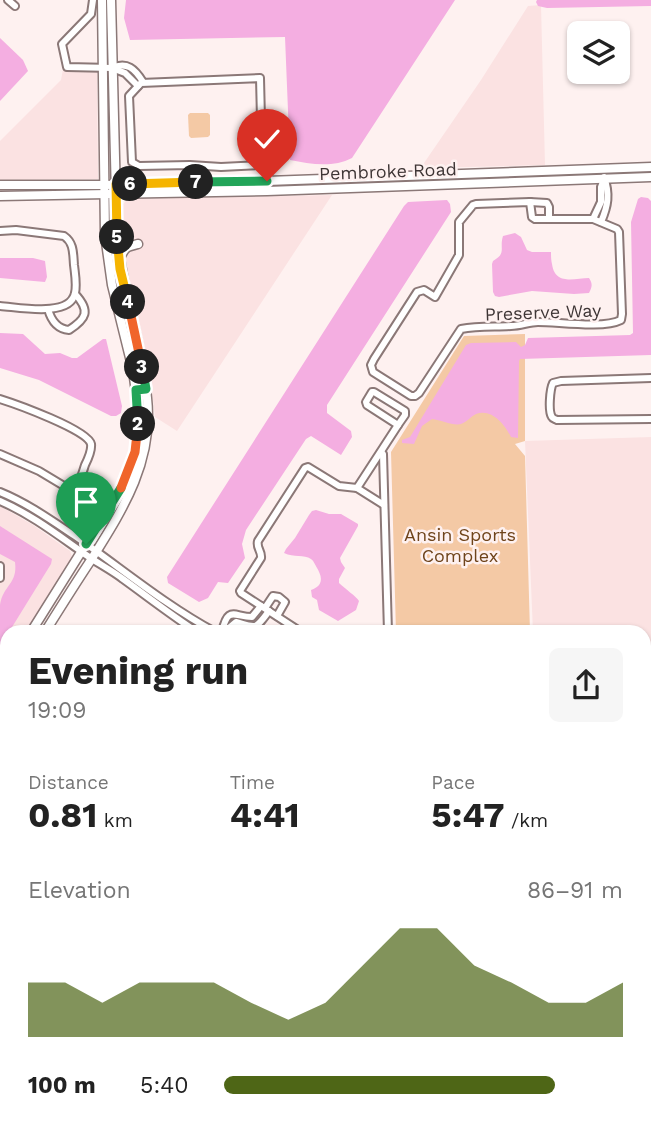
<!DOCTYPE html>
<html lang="en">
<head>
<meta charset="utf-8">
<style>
  :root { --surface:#fff; --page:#f6f6f6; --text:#222; --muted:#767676; --accent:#4e6616 }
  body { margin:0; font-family:"Work Sans",sans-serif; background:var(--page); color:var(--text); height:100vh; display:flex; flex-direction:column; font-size:26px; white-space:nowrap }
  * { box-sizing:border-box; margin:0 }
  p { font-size:23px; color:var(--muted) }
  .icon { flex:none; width:38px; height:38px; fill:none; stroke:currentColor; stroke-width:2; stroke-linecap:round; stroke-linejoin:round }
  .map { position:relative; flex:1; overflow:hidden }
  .details { position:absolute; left:0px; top:625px; width:651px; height:502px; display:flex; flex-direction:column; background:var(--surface); border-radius:21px 21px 0 0; box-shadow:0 2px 5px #0004 }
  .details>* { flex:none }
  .buttons { position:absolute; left:567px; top:21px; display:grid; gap:14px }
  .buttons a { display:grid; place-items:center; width:63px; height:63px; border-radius:10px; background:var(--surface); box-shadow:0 2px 5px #0004; font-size:35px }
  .pin { position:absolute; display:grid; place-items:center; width:60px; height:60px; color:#fff; margin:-72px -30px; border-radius:50% 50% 50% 0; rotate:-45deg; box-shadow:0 0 7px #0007 }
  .pin .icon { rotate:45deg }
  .km { position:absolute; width:35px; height:35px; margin:-18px; border-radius:50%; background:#222; color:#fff; font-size:19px; line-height:35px; text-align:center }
  .round { display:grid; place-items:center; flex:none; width:74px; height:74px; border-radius:10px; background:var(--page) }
  .summary { display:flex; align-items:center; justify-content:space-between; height:119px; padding:0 28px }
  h1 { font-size:38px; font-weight:700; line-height:52px }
  .figures { display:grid; grid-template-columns:repeat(3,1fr); gap:10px; height:119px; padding:7px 28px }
  .figures div { display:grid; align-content:center }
  .figures b { font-size:35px; font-weight:700 }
  .figures small { font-size:19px; font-weight:400 }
  .figures p { font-size:19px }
  .chart { height:196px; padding:14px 28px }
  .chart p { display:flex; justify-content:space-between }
  .chart svg { width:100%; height:126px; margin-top:7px; fill:var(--accent); opacity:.7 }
  ul { padding:0 28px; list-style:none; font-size:23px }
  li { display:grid; grid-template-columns:112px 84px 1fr; align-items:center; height:52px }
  li i { height:18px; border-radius:9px; background:var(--accent) }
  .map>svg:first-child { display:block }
  .built { fill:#fbe2e2 }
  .green { fill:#f4c9a5 }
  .water { fill:#f4aee1 }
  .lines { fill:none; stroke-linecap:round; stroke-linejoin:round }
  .minor-casing { stroke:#8b7877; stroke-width:10 }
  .major-casing { stroke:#8b7877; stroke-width:11 }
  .highway-casing { stroke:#8b7877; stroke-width:12 }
  .minor { stroke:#fff; stroke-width:6 }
  .major { stroke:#fff; stroke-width:8 }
  .highway { stroke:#fff; stroke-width:9 }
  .split-1-casing { stroke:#fff; stroke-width:14 }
  .split-2-casing { stroke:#fff; stroke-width:14 }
  .split-3-casing { stroke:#fff; stroke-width:14 }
  .split-4-casing { stroke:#fff; stroke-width:14 }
  .split-5-casing { stroke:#fff; stroke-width:14 }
  .split-6-casing { stroke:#fff; stroke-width:14 }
  .split-7-casing { stroke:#fff; stroke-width:14 }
  .split-8-casing { stroke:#fff; stroke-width:14 }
  .split-1 { stroke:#22a559; stroke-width:9 }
  .split-2 { stroke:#f0652b; stroke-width:9 }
  .split-3 { stroke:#22a559; stroke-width:9 }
  .split-4 { stroke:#f0652b; stroke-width:9 }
  .split-5 { stroke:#f5b400; stroke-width:9 }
  .split-6 { stroke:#f5b400; stroke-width:9 }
  .split-7 { stroke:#f5b400; stroke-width:9 }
  .split-8 { stroke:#22a559; stroke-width:9 }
  .labels { text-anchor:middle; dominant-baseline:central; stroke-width:5; stroke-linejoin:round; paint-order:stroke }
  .street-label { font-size:18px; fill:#3e3535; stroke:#fef1f0 }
  .park-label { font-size:18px; fill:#6f441b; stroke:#fef1f0 }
</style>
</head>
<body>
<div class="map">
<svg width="651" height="1126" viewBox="0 0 651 1126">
  <rect width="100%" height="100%" fill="#fef1f0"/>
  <!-- built -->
  <g class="built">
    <polygon points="541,5 545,165 425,168 424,163 481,80 528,6"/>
    <polygon points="70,63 97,63 98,179 0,180 0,141 61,80 64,64"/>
    <polygon points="332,195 177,431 155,417 150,374 143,348 125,260 122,205 128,199"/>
    <polygon points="651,437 651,698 644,698 644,632 533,632 525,441"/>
    <polygon points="0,506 33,525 70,551 73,560 28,632 7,632 7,666 0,677"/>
    <polygon points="651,792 651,1122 553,1126 553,1120 644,1120 644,793"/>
  </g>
  <!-- green -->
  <g class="green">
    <polygon points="190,113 208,113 210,115 210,135 208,137 191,138 189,136 188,115"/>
    <polygon points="525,334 525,441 515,444 525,456 530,632 396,632 391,452 464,336"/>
  </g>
  <!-- water -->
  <g class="water">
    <path d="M126 0H455L352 158C333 168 310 164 290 160L285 37 130 40 124 18Z"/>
    <polygon points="537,0 651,0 651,6 547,8 538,6 536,2"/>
    <polygon points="0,38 23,60 28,71 0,101"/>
    <path d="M641 197 648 198 651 201V355L520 359 519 361 518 438 511 437C505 425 492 408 476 414 470 417 467 422 461 424 453 426 441 420 432 419L422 426 414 444 402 443V440L410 437 466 345 471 343 516 342 521 347 525 345 528 338 630 335 633 333 631 222 638 199Z"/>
    <polygon points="447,200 450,204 451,212 327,405 327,413 351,431 352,437 341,455 311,436 306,439 246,530 242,544 245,558 228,583 218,582 208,598 199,602 168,583 167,577 404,206 408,202"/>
    <path d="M515 233 521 237 527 250 532 252H551C551 256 551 260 552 264 555 286 575 278 589 278 593 284 592 287 589 293L574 294 532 291 499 297 495 296 493 292 492 264 493 261C507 253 499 249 503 236Z"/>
    <polygon points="0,258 33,258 45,261 47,277 45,282 0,278"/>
    <polygon points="0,333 23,334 45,354 60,353 72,358 77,358 103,339 106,339 122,406 121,413 116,416 111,416 39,380 0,368"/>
    <path d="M316 510 329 514H341L358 524V526L340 558 341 562 345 568 339 579V583C344 588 357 597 359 601L356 610 338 621 319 610 317 600 312 597 311 590C323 586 323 578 317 568 315 565 314 561 311 559 304 554 294 558 284 553L286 549 295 538 309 515 312 511Z"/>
    <path d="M0 526 52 559 51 564 9 632H7L0 646C0 633 0 618 0 605 3 585 18 584 15 562L0 554Z"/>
  </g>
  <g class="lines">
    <!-- minor casing -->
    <g class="minor-casing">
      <g id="minor">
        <polyline points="8,0 15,6"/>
        <polyline points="93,0 91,14 62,44 67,67 112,68 125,73 138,86"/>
        <path d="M112 68C127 61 135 69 143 82"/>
        <polygon points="260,78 262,161 259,165 221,167 190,165 139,166 132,162 129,96 141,83"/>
        <path d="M530 202 532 217 535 219H593L617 229 619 232 622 314 621 320C603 329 559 322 538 322 529 322 521 326 511 326 495 327 478 326 461 329L419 393 415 396H411L373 372 371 365 374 359 417 292 424 290 435 297 459 255V222L473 205 476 204Z"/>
        <polyline points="530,202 547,203 549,207 549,219"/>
        <polyline points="593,219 601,202 601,187 604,179"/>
        <path d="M601 222C608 206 610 194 604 177"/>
        <path d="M0 231 16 230 64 236C74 243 73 253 74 265 75 274 77 284 75 293 70 318 18 307 0 306"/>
        <path d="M48 309C51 320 57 329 69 330 86 319 91 311 75 294"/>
        <path d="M651 378 561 381 553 383C550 389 548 411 552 417 553 419 555 419 557 420L651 419"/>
        <polygon points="372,392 374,392 405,411 405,415 398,425 367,405 366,402"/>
        <path d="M0 399C16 404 88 430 91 444 92 451 88 459 85 465 82 474 81 482 72 487L64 486 39 471 0 454"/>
        <polyline points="381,452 383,454 388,632"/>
        <polyline points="357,488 398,425"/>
        <path d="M0 492C27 503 51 520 75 536 121 568 165 605 215 632"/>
        <path d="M0 501C30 514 55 533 82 552 95 562 110 569 123 579 148 597 171 615 197 632"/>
        <polyline points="0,566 0,578"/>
        <polyline points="265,608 273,596 279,597 285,602 277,616"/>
        <path d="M222 632C228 605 234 617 252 617L261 606"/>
        <path d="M224 632 236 622C257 628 255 630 269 611"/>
        <path d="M301 632 241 593 240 591 261 558C262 551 256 548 258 541L305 468 308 467 339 486 357 488 384 505"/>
        <polyline points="644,702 651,702"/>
        <polyline points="644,710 651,710"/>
        <polyline points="0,1005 7,994"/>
        <polyline points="0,1035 7,1040"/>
        <polyline points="76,1126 77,1120"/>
      </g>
    </g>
    <!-- major casing -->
    <g class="major-casing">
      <g id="major">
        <polyline points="0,185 104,185 267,181 651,167"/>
        <polyline points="0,196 267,191 651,177"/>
        <path d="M120 258C125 247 126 247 138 244"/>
        <polyline points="31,632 123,485 135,452 137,435 139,415 133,370 112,285 105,235 102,0"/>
        <path d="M45 632C60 608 75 584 91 560 123 509 154 461 147 398 142 343 122 291 117 236L111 0"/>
        <polyline points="0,681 7,670"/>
        <polyline points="0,702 7,690"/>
      </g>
    </g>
    <!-- highway casing -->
    <g class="highway-casing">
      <g id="highway">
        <polyline points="0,903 7,907"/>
        <polyline points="0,916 7,921"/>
        <polyline points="139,1120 140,1126"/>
        <polyline points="152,1120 153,1126"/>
      </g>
    </g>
    <!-- minor -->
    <use href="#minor" class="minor"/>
    <!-- major -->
    <use href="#major" class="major"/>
    <!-- highway -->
    <use href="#highway" class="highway"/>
  </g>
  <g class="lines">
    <!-- split-1 casing -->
    <g class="split-1-casing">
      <polyline id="split-1" points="86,544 121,488"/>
    </g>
    <!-- split-2 casing -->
    <g class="split-2-casing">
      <polyline id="split-2" points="121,488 135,452 138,424"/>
    </g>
    <!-- split-3 casing -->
    <g class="split-3-casing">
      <polyline id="split-3" points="138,424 136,390 146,389 142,367"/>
    </g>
    <!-- split-4 casing -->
    <g class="split-4-casing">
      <polyline id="split-4" points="128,302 142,367"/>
    </g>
    <!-- split-5 casing -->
    <g class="split-5-casing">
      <polyline id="split-5" points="117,237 120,269 128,302"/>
    </g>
    <!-- split-6 casing -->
    <g class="split-6-casing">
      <polyline id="split-6" points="117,237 116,184 130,184"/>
    </g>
    <!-- split-7 casing -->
    <g class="split-7-casing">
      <polyline id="split-7" points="130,184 196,182"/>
    </g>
    <!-- split-8 casing -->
    <g class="split-8-casing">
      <polyline id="split-8" points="196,182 267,181"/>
    </g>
    <!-- split-1 -->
    <use href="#split-1" class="split-1"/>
    <!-- split-2 -->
    <use href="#split-2" class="split-2"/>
    <!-- split-3 -->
    <use href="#split-3" class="split-3"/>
    <!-- split-4 -->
    <use href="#split-4" class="split-4"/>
    <!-- split-5 -->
    <use href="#split-5" class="split-5"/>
    <!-- split-6 -->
    <use href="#split-6" class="split-6"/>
    <!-- split-7 -->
    <use href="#split-7" class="split-7"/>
    <!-- split-8 -->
    <use href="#split-8" class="split-8"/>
  </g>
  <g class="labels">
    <!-- street labels -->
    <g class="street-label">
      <text transform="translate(388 171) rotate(-2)">Pembroke Road</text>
      <text transform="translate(543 312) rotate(-2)">Preserve Way</text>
    </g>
    <!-- park labels -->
    <g class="park-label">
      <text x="460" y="534">Ansin Sports<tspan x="460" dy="21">Complex</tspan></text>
    </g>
  </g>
</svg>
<div class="buttons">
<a><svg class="icon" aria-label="layers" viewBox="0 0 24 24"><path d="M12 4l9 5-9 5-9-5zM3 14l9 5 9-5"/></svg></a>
</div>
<div class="pin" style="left:86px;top:544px;background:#1e9e55"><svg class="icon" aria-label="arrive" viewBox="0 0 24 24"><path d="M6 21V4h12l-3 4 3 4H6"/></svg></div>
<div class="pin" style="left:267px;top:181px;background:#d93025"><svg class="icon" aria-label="check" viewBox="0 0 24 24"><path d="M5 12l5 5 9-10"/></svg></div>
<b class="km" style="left:138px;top:424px">2</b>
<b class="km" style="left:142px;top:367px">3</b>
<b class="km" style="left:128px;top:302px">4</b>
<b class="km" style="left:117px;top:237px">5</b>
<b class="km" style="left:130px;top:184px">6</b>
<b class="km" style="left:196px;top:182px">7</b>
<section class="details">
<div class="summary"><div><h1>Evening run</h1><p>19:09</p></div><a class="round"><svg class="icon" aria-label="share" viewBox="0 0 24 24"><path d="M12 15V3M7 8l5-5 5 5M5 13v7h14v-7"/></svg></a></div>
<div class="figures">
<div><p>Distance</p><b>0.81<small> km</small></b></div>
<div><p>Time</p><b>4:41</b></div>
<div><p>Pace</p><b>5:47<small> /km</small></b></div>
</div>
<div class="chart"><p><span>Elevation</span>86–91 m</p>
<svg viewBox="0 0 160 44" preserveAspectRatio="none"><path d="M0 44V25L10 25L20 32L30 25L40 25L50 25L60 32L70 38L80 32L90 19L100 6L110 6L120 19L130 25L140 32L150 32L160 25V44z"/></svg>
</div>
<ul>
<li><b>100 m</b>5:40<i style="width:83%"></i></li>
</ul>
</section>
</div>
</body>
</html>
